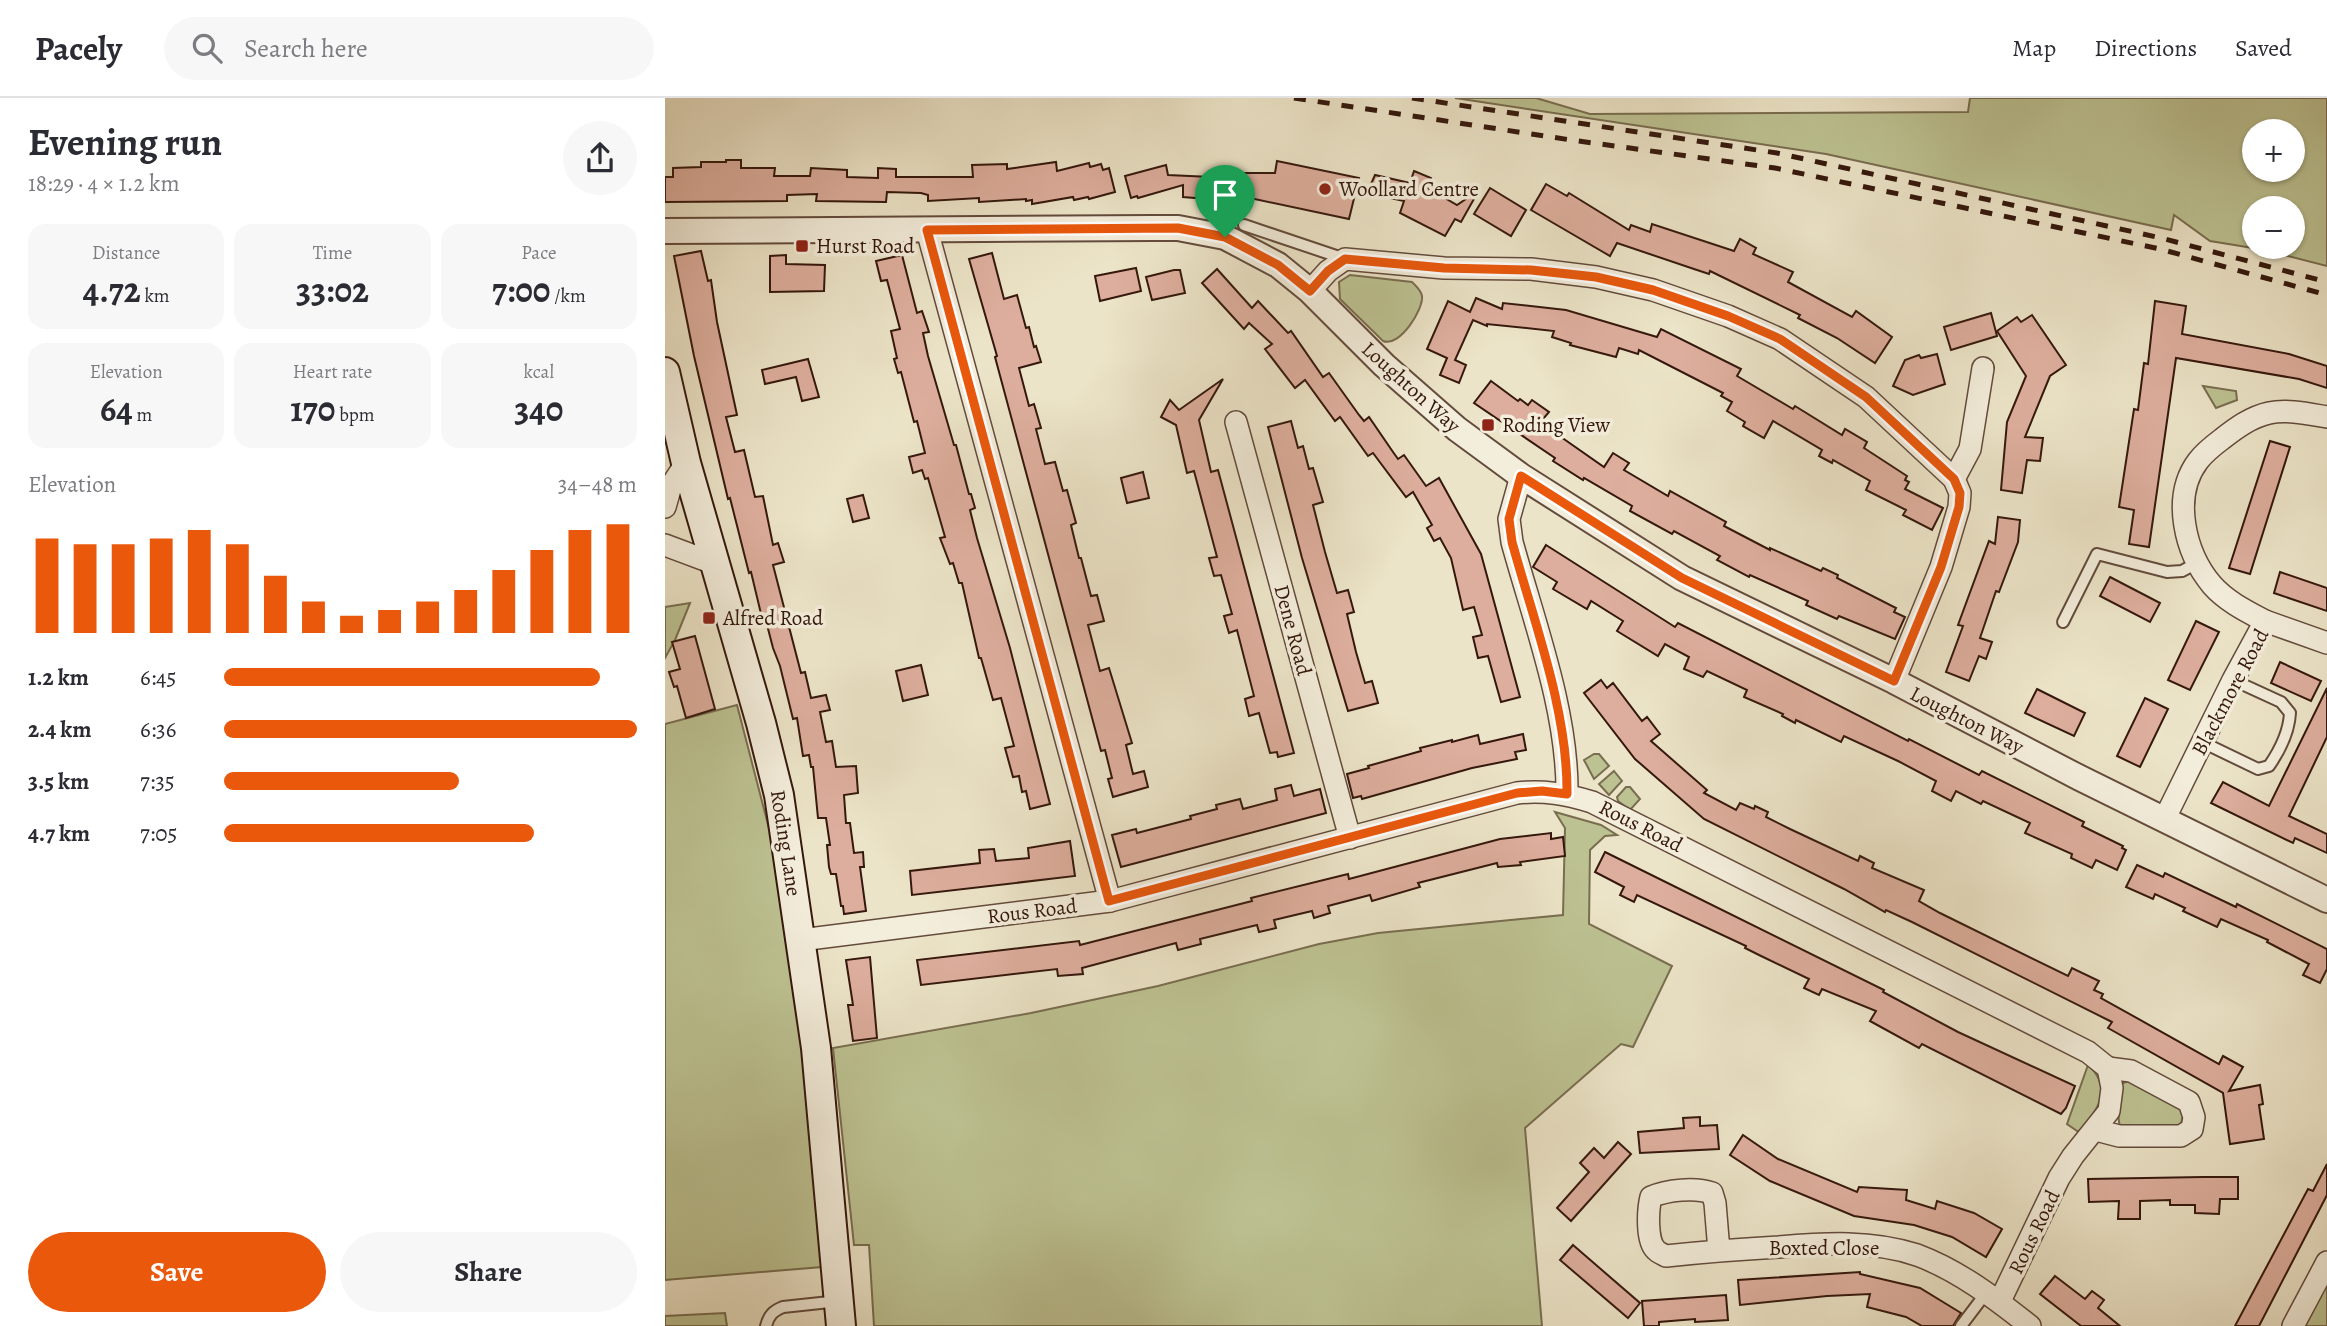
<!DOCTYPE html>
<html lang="en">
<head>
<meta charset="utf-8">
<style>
  :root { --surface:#fff; --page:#f7f7f7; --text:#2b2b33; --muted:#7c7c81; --line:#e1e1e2; --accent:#ea580c }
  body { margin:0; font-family:Alegreya,serif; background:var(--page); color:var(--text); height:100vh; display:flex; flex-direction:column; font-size:26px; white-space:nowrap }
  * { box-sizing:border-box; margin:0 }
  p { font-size:23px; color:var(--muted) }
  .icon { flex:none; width:38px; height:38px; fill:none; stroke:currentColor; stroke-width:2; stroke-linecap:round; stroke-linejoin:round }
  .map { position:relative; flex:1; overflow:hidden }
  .sheet { display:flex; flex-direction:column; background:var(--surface); width:665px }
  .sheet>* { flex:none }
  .fabs { position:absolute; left:1577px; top:21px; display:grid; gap:14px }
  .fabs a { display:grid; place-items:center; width:63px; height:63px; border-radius:50%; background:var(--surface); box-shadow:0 2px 5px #0004; font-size:35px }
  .pin { position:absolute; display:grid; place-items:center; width:60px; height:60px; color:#fff; margin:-72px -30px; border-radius:50% 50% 50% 0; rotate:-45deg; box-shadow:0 0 7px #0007 }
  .pin .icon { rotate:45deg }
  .round { display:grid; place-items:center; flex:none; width:74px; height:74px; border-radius:37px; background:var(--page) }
  .headline { display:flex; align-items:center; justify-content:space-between; height:119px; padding:0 28px }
  h1 { font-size:38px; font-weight:700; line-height:52px }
  .figures { display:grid; grid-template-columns:repeat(3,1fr); gap:10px; height:119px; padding:7px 28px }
  .figures div { display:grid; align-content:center; border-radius:18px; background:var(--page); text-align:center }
  .figures b { font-size:35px; font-weight:700 }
  .figures small { font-size:19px; font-weight:400 }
  .figures p { font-size:19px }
  .chart { height:196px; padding:14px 28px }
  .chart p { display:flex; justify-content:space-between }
  .chart svg { width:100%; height:126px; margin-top:7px; stroke:var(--accent); stroke-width:6 }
  .action { display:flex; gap:14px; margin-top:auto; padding:14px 28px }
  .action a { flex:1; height:80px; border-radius:42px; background:var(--accent); color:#fff; font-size:28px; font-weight:700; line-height:80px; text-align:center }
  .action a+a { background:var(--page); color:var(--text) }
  ul { padding:0 28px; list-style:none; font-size:23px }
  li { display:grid; grid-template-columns:112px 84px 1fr; align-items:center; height:52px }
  li i { height:18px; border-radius:9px; background:var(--accent) }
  header { display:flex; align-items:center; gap:42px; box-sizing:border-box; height:98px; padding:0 35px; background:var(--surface); border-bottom:2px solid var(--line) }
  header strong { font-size:33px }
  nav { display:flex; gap:38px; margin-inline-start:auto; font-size:24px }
  .search { width:490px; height:63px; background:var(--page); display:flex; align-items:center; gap:18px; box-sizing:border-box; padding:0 24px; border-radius:38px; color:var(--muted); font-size:26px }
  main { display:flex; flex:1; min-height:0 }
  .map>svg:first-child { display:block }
  .green { fill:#bdc292; stroke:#796d50; stroke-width:2; fill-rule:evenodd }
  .building { fill:#ddae9d; stroke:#35180d; stroke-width:2 }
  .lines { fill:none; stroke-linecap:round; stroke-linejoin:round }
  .service-casing { stroke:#634b3c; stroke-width:14 }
  .minor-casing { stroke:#634b3c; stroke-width:24 }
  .tertiary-casing { stroke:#634b3c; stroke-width:28 }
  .secondary-casing { stroke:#35180d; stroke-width:32 }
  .service { stroke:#f3eddb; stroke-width:10 }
  .minor { stroke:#f3eddb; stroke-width:21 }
  .tertiary { stroke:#f3eddb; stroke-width:24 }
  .secondary { stroke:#f3eddb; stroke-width:28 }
  .rail { stroke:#35180d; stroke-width:5; stroke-dasharray:12 12; stroke-linecap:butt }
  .route-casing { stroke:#fff; stroke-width:14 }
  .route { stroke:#ea580c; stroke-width:9 }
  .poi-dot { fill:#8f2418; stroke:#f3eddb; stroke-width:2.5 }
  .labels { text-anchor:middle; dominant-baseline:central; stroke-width:7; stroke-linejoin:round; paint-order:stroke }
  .poi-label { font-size:21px; fill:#35180d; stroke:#f3eddb; text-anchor:start }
  .street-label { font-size:21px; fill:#35180d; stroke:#f3eddb }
</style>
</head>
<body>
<header>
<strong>Pacely</strong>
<div class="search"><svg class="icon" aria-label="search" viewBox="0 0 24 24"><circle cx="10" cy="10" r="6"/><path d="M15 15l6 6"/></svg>Search here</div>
<nav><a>Map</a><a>Directions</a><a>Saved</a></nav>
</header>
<main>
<section class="sheet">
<div class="headline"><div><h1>Evening run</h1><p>18:29 · 4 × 1.2 km</p></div><a class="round"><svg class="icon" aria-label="share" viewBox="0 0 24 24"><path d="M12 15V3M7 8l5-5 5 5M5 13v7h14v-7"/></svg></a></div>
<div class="figures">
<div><p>Distance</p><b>4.72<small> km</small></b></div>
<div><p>Time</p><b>33:02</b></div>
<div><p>Pace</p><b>7:00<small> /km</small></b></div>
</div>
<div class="figures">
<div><p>Elevation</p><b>64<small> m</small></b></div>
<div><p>Heart rate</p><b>170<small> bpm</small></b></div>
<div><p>kcal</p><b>340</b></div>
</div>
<div class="chart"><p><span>Elevation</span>34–48 m</p>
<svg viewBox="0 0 160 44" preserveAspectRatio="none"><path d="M5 44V11M15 44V13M25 44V13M35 44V11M45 44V8M55 44V13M65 44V24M75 44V33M85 44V38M95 44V36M105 44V33M115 44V29M125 44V22M135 44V15M145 44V8M155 44V6"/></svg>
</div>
<ul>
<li><b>1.2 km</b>6:45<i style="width:91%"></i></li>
<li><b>2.4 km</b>6:36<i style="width:100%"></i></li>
<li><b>3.5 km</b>7:35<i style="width:57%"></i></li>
<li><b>4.7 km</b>7:05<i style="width:75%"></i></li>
</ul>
<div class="action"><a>Save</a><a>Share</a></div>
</section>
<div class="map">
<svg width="1662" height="1228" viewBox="0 0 1662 1228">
  <rect width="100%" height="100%" fill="#ece4c8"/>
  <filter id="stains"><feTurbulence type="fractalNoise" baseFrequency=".00286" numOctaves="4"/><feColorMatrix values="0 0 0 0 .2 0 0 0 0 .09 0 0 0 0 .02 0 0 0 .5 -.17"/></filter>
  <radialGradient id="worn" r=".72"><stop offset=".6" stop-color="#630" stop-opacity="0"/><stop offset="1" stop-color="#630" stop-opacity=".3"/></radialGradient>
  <!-- green -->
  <g class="green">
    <path d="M790 0H871L925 16 1303 14 1305 0H1662V168L1600 152 1545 143 1509 117 1506 132 1161 56ZM1589 33H1628V72H1589ZM1589 110H1628V149H1589Z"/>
    <path d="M685 177 747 184C751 188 756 192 757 198 759 210 735 250 718 243L675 201 674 184Z"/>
    <polygon points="1538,288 1571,293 1572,302 1551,310"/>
    <polygon points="25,505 10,542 0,560 0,509"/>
    <polygon points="72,607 115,773 141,974 157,1169 0,1182 0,626"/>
    <polygon points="929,656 934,656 944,668 929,681 919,662"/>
    <polygon points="949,673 957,683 944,697 934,686"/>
    <polygon points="961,689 965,689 975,701 965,712 953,703 952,699"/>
    <polygon points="890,714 936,727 952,737 940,738 925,752 924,826 1007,868 968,949 956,946 860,1030 877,1228 209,1228 204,1147 189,1147 168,950 366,915 493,888 654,846 713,835 898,817 900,730"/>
    <path d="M1423 967C1449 990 1432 1013 1415 1035L1402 1026Z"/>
    <path d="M1463 983 1513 1007 1519 1015 1515 1029 1456 1030C1450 1018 1457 1000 1456 986Z"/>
    <polygon points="1662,1181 1662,1228 1637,1228"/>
    <polygon points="60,1215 62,1228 0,1228 0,1218"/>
  </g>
  <!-- building -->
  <g class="building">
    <polygon points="61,62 76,62 76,70 110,70 109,78 145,78 146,70 182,72 182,79 213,80 213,70 231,71 231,79 308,79 307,67 342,66 342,71 391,64 392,73 424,65 425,69 436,66 438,72 444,70 450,94 424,101 423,99 409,102 408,99 367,106 367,102 361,103 361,101 314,104 314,100 263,103 263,97 256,95 222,94 221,104 151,103 152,96 122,97 122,103 0,104 0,79 8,79 8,70 36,69 36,64 61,64"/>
    <polygon points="612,63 694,80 684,121 585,100 585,103 568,103 518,99 518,87 473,100 472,98 466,100 460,78 501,67 503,77 568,80 567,75 610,75"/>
    <polygon points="749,73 766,80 763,90 792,107 814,92 796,124 790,121 780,138 735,115 739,103 702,95 710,77 745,85"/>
    <polygon points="881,86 902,98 904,95 964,132 966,127 985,134 987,126 1069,153 1075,141 1091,150 1088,156 1128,174 1123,184 1187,219 1191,213 1227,239 1210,265 1172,240 1133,220 1135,217 1045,173 1044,176 1029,171 952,145 945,158 866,112"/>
    <polygon points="825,90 861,112 846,138 809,116"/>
    <polygon points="36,153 43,183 46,182 52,224 72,317 61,319 70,354 79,352 90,399 98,398 108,447 113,445 119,464 108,467 136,575 140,574 146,600 161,597 165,612 155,614 161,644 167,643 171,669 191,668 193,695 179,697 181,725 185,725 189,755 198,754 199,769 195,769 201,813 179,816 178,808 176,808 171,776 166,776 164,769 162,747 165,747 161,720 153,720 148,669 146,669 144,657 138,658 132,620 128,621 115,568 108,550 100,519 97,520 86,474 84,475 65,400 63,401 29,258 9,158"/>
    <polygon points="327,155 339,201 352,197 361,230 364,229 369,249 371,248 376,264 354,270 364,308 369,306 376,330 371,331 380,366 390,364 398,393 402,392 411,425 406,427 414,460 416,460 426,498 432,497 439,523 423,527 435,573 444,570 467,645 461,647 468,676 479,673 483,689 448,699 443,681 447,680 440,652 436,653 330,259 332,258 304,161"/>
    <polygon points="121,157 121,166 160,167 159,193 105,194 105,158"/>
    <polygon points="237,157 252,215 257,213 264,234 258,235 263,258 289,347 291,347 304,396 306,396 310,410 305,412 312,440 345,550 385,706 365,711 361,693 357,694 354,678 348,679 340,650 349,648 336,600 328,602 316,560 314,560 297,485 294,485 288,465 285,466 275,440 280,439 263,380 260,381 257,372 248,375 244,359 260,355 252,323 249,324 236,274 233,275 229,261 232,260 226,233 235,231 222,182 216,183 211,163"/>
    <polygon points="471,170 476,193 435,203 430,178"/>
    <polygon points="552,171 587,210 593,203 623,235 626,233 658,279 664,275 694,317 699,323 704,319 728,354 733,361 739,357 761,388 774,380 816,456 855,599 836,604 823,558 813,560 808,539 817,537 809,509 798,512 786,460 775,440 769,443 762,430 767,427 748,394 741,399 708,355 703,358 675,319 670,323 640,282 630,290 600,251 607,246 584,225 579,231 537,185"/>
    <polygon points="509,172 515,172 520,195 487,202 481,179"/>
    <polygon points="811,200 837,211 838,205 901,212 992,239 996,231 1076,271 1072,278 1128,311 1130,308 1177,337 1180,331 1202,344 1199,350 1242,378 1240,382 1244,384 1240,391 1278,410 1267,432 1238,417 1241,412 1201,392 1205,383 1168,362 1167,365 1154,358 1157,352 1108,323 1099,340 1078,328 1080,324 1062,313 1067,304 1056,298 1058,295 974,252 973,256 954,250 951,259 905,247 906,245 887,239 889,233 822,226 822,228 808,222 790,262 801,267 794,285 775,277 782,260 762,251 783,203 805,214"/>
    <polygon points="1490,203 1521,208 1517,236 1624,256 1662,268 1662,290 1634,281 1511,260 1484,449 1464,446 1469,412 1454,409 1469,311 1473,312 1479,265 1483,266"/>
    <polygon points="1326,215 1332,238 1286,252 1279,229"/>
    <polygon points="1367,217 1401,267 1385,278 1360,339 1378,340 1375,363 1362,362 1357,395 1336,392 1342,324 1361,278 1332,233 1352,219 1356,224"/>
    <polygon points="1272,256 1280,286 1248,297 1228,288 1240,262 1254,257 1256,260"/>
    <polygon points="143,261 154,299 137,303 131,279 100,286 97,272"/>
    <polygon points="558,281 534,322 546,374 553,372 629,655 613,659 612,654 605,655 594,615 584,618 580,601 589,598 572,532 564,535 559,518 567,516 556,477 549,478 544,460 552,459 529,373 522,375 511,327 496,319 505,302 514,312"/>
    <polygon points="826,283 853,303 855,301 863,307 867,302 884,314 878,321 898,335 896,339 939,369 948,355 964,365 959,372 1003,398 1005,393 1061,424 1059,428 1105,452 1105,450 1156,473 1158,470 1173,477 1172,480 1231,510 1229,514 1240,519 1230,541 1174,518 1172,521 1141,507 1143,503 1085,477 1084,479 1052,462 1055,458 1009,433 1007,436 965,413 967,408 919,380 918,382 888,363 890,360 809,305"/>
    <polygon points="626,323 633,350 638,348 644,371 648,370 658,404 648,407 660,454 672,495 683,492 689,514 682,516 691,554 700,585 707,583 713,605 683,613 637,460 603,329"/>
    <polygon points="1605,343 1625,349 1585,476 1564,470"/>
    <polygon points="478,374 484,400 462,405 456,380"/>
    <polygon points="198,397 204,420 188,424 182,401"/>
    <polygon points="1333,419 1355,422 1353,444 1334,494 1331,493 1315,540 1327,544 1321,561 1314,558 1304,583 1281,574 1298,528 1293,527 1324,443 1330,446"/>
    <polygon points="881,447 1010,529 1013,525 1243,643 1244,641 1314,677 1317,673 1419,724 1417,728 1458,748 1457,750 1461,752 1452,772 1431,762 1427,770 1406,760 1407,756 1360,735 1365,725 1318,703 1316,706 1291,693 1286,703 1267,693 1271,683 1233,663 1179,638 1176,644 1131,622 1130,625 1117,618 1118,616 1079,599 1082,592 1042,573 1038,579 1019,571 1024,559 1000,546 993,558 952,533 958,523 926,503 922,511 888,491 892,484 868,469"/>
    <polygon points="1615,474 1662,490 1662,513 1609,495"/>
    <polygon points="1445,479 1495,505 1485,524 1435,498"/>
    <polygon points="1531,523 1554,534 1525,592 1503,582"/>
    <polygon points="30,538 50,611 21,620 12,588 9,589 4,574 15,571 7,544"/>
    <polygon points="1615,564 1656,583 1646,603 1606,585"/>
    <polygon points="256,567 263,597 238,603 231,573"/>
    <polygon points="936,582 942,590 948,585 977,623 982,619 995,636 986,643 1042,692 1039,695 1071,712 1075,705 1089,711 1090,708 1103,714 1101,719 1125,731 1193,763 1195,758 1209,765 1207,770 1259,792 1254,803 1275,815 1403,878 1407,870 1434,883 1429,892 1438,896 1436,900 1554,966 1558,958 1578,969 1564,993 1595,987 1598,1006 1594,1007 1599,1041 1565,1046 1558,995 1443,930 1447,924 1247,824 1221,812 1220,814 1179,791 1039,721 970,661 919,595"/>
    <polygon points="1662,590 1662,639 1624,718 1662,736 1662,755 1630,740 1628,745 1546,705 1558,684 1604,708"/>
    <polygon points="1372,591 1420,615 1409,638 1360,615"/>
    <polygon points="1480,600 1503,611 1475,669 1452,658"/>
    <polygon points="858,636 861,652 850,654 852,661 807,670 697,701 696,698 688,700 682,676 704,670 703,668 756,653 755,650 787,642 787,644 813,637 815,646"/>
    <polygon points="626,687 629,698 655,691 661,715 456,769 447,737 471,731 472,735 526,721 525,718 552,711 551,707 575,701 578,711 612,702 610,691"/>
    <polygon points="886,735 886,741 898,739 900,758 855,764 856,767 833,769 832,765 753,785 755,789 707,803 705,797 663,808 665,815 649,820 647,813 609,822 611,830 594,834 592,827 535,841 536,846 513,852 511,845 417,870 418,876 393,878 392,871 256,887 252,862 414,843 415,847 587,803 586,800 683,776 684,781 835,741"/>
    <polygon points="405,743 410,778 247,797 245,773 315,765 314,752 329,751 331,763 364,760 363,750"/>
    <polygon points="940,754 1219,892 1218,894 1293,934 1410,988 1401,1010 1396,1016 1257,946 1254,950 1205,923 1211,913 1157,891 1154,897 1139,890 1144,881 1094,857 1080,850 1081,848 972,797 969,804 955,797 959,789 930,774"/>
    <polygon points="1472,767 1498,779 1500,775 1571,809 1572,806 1662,851 1662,871 1655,885 1638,877 1644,866 1602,844 1603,842 1556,821 1552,829 1518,813 1520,810 1490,796 1488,801 1461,789"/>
    <polygon points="205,859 212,940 188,943 183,907 188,907 181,862"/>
    <polygon points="1035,1019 1035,1028 1052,1027 1054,1051 975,1055 973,1034 1019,1030 1018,1020"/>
    <polygon points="1078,1037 1113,1061 1192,1094 1194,1089 1242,1092 1241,1102 1270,1111 1272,1103 1309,1115 1337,1131 1321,1159 1287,1139 1249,1127 1189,1118 1105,1083 1065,1057"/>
    <polygon points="953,1044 966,1056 906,1123 892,1110 924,1074 915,1065 929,1050 939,1060"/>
    <polygon points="1662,1066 1662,1097 1594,1228 1570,1228 1643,1091 1648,1093"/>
    <polygon points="1538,1079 1573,1079 1573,1101 1555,1101 1554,1116 1530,1115 1530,1107 1505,1107 1505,1102 1475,1103 1475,1121 1453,1121 1454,1103 1424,1104 1423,1081"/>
    <polygon points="908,1147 975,1205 963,1220 895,1162"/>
    <polygon points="1195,1174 1195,1176 1255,1190 1296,1215 1288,1228 1257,1228 1241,1219 1202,1209 1205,1196 1162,1198 1075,1207 1073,1182"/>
    <polygon points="1390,1178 1420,1201 1427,1193 1439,1202 1433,1210 1455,1228 1416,1228 1375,1196"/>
    <polygon points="1061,1197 1063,1222 1030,1224 1030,1221 994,1224 994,1228 979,1228 977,1203"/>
  </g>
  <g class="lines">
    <!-- service casing -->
    <g class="service-casing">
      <g id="service">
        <polyline points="579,127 680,161"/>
        <polyline points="1398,524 1432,456 1502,474 1517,473 1532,465"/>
        <path d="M1537 644 1593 671 1604 668C1615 652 1624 635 1625 615L1616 604 1568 582"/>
        <path d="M101 1228C104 1217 108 1213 118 1209L174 1203"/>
        <polyline points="1296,1228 1321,1195"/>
      </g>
    </g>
    <!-- minor casing -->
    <g class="minor-casing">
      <g id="minor">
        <polyline points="262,132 445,803"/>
        <polyline points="645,193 663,173 680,161 779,170 866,171 931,179 988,192 1063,218 1115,241 1201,299 1289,381 1295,395 1294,409 1276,469 1229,583"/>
        <polyline points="571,324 685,740"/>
        <path d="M856 378 844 421 847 444C869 524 903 613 902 696"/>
        <polyline points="1289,381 1305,351 1318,270"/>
        <polyline points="0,409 6,388 21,365"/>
        <polyline points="0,447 48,465"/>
        <path d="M1600 523C1581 513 1561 503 1547 487 1520 455 1506 399 1533 363 1539 355 1549 347 1557 341 1571 330 1586 319 1604 315 1622 311 1644 316 1662 319"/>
        <polyline points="1499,722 1568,582 1600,523 1662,545"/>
        <path d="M136 842 445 803 852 695C879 692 901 696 927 704L1423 954 1443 970 1447 990 1444 1013 1408 1058 1394 1080 1335 1203"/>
        <polyline points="1431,1032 1454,1038 1516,1038 1527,1031 1529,1019 1524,1004 1466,973 1443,970"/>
        <path d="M1054 1153 1050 1105 1047 1095C1030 1089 1002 1092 986 1099 983 1111 981 1143 991 1152 992 1154 999 1157 1001 1158 1039 1154 1076 1151 1114 1149 1160 1145 1207 1142 1252 1157 1293 1172 1331 1201 1365 1228"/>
        <polyline points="1628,1228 1662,1164"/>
      </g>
    </g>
    <!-- tertiary casing -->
    <g class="tertiary-casing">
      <polyline id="tertiary" points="0,133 488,130 513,130 560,139 613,167 645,193 719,267 792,331 856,378 1017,480 1229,583 1415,680 1662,802"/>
    </g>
    <!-- secondary casing -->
    <g class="secondary-casing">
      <polyline id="secondary" points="0,274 21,365 96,625 114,697 151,950 176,1228"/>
    </g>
    <!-- service -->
    <use href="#service" class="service"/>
    <!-- minor -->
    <use href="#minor" class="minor"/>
    <!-- tertiary -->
    <use href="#tertiary" class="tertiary"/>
    <!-- secondary -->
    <use href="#secondary" class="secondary"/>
    <!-- rail -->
    <g class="rail">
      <polyline points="629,0 906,42 1110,70 1495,151 1662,197"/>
      <polyline points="747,0 1112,55 1496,140 1662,184"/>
    </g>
  </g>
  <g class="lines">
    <!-- route casing -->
    <g class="route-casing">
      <path id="route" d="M513 130 560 139 613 167 645 193 663 173 680 161 779 170 866 172 931 179 988 192 1063 218 1115 241 1201 299 1289 381 1295 395 1294 409 1276 469 1229 583 1017 480 856 378 844 421 847 444C869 524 903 613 902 696L877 693 852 695 444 803 262 132Z"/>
    </g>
    <!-- route -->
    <use href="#route" class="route"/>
  </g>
  <!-- markers -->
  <g class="poi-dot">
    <circle cx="660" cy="91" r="7"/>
    <rect x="130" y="141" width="14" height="14" rx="3.5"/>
    <rect x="816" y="320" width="14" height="14" rx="3.5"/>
    <rect x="37" y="513" width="14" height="14" rx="3.5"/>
  </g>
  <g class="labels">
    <!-- poi labels -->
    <g class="poi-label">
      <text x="674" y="91">Woollard Centre</text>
      <text x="151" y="148">Hurst Road</text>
      <text x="837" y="327">Roding View</text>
      <text x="58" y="520">Alfred Road</text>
    </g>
    <!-- street labels -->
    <g class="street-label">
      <text transform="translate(746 289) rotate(42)">Loughton Way</text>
      <text transform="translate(628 532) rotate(75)">Dene Road</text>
      <text transform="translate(1565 594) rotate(-62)">Blackmore Road</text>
      <text transform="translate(1302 622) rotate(27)">Loughton Way</text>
      <text transform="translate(976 728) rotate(27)">Rous Road</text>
      <text transform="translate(121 745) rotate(81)">Roding Lane</text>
      <text transform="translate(367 813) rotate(-7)">Rous Road</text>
      <text transform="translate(1369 1134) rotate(-64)">Rous Road</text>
      <text x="1159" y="1150">Boxted Close</text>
    </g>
  </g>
  <rect width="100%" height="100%" filter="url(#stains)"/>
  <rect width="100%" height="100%" fill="url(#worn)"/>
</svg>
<div class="fabs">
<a>+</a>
<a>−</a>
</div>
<div class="pin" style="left:560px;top:139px;background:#1e9e55"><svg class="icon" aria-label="arrive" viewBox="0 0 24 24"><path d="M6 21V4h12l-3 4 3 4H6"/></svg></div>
</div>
</main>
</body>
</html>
